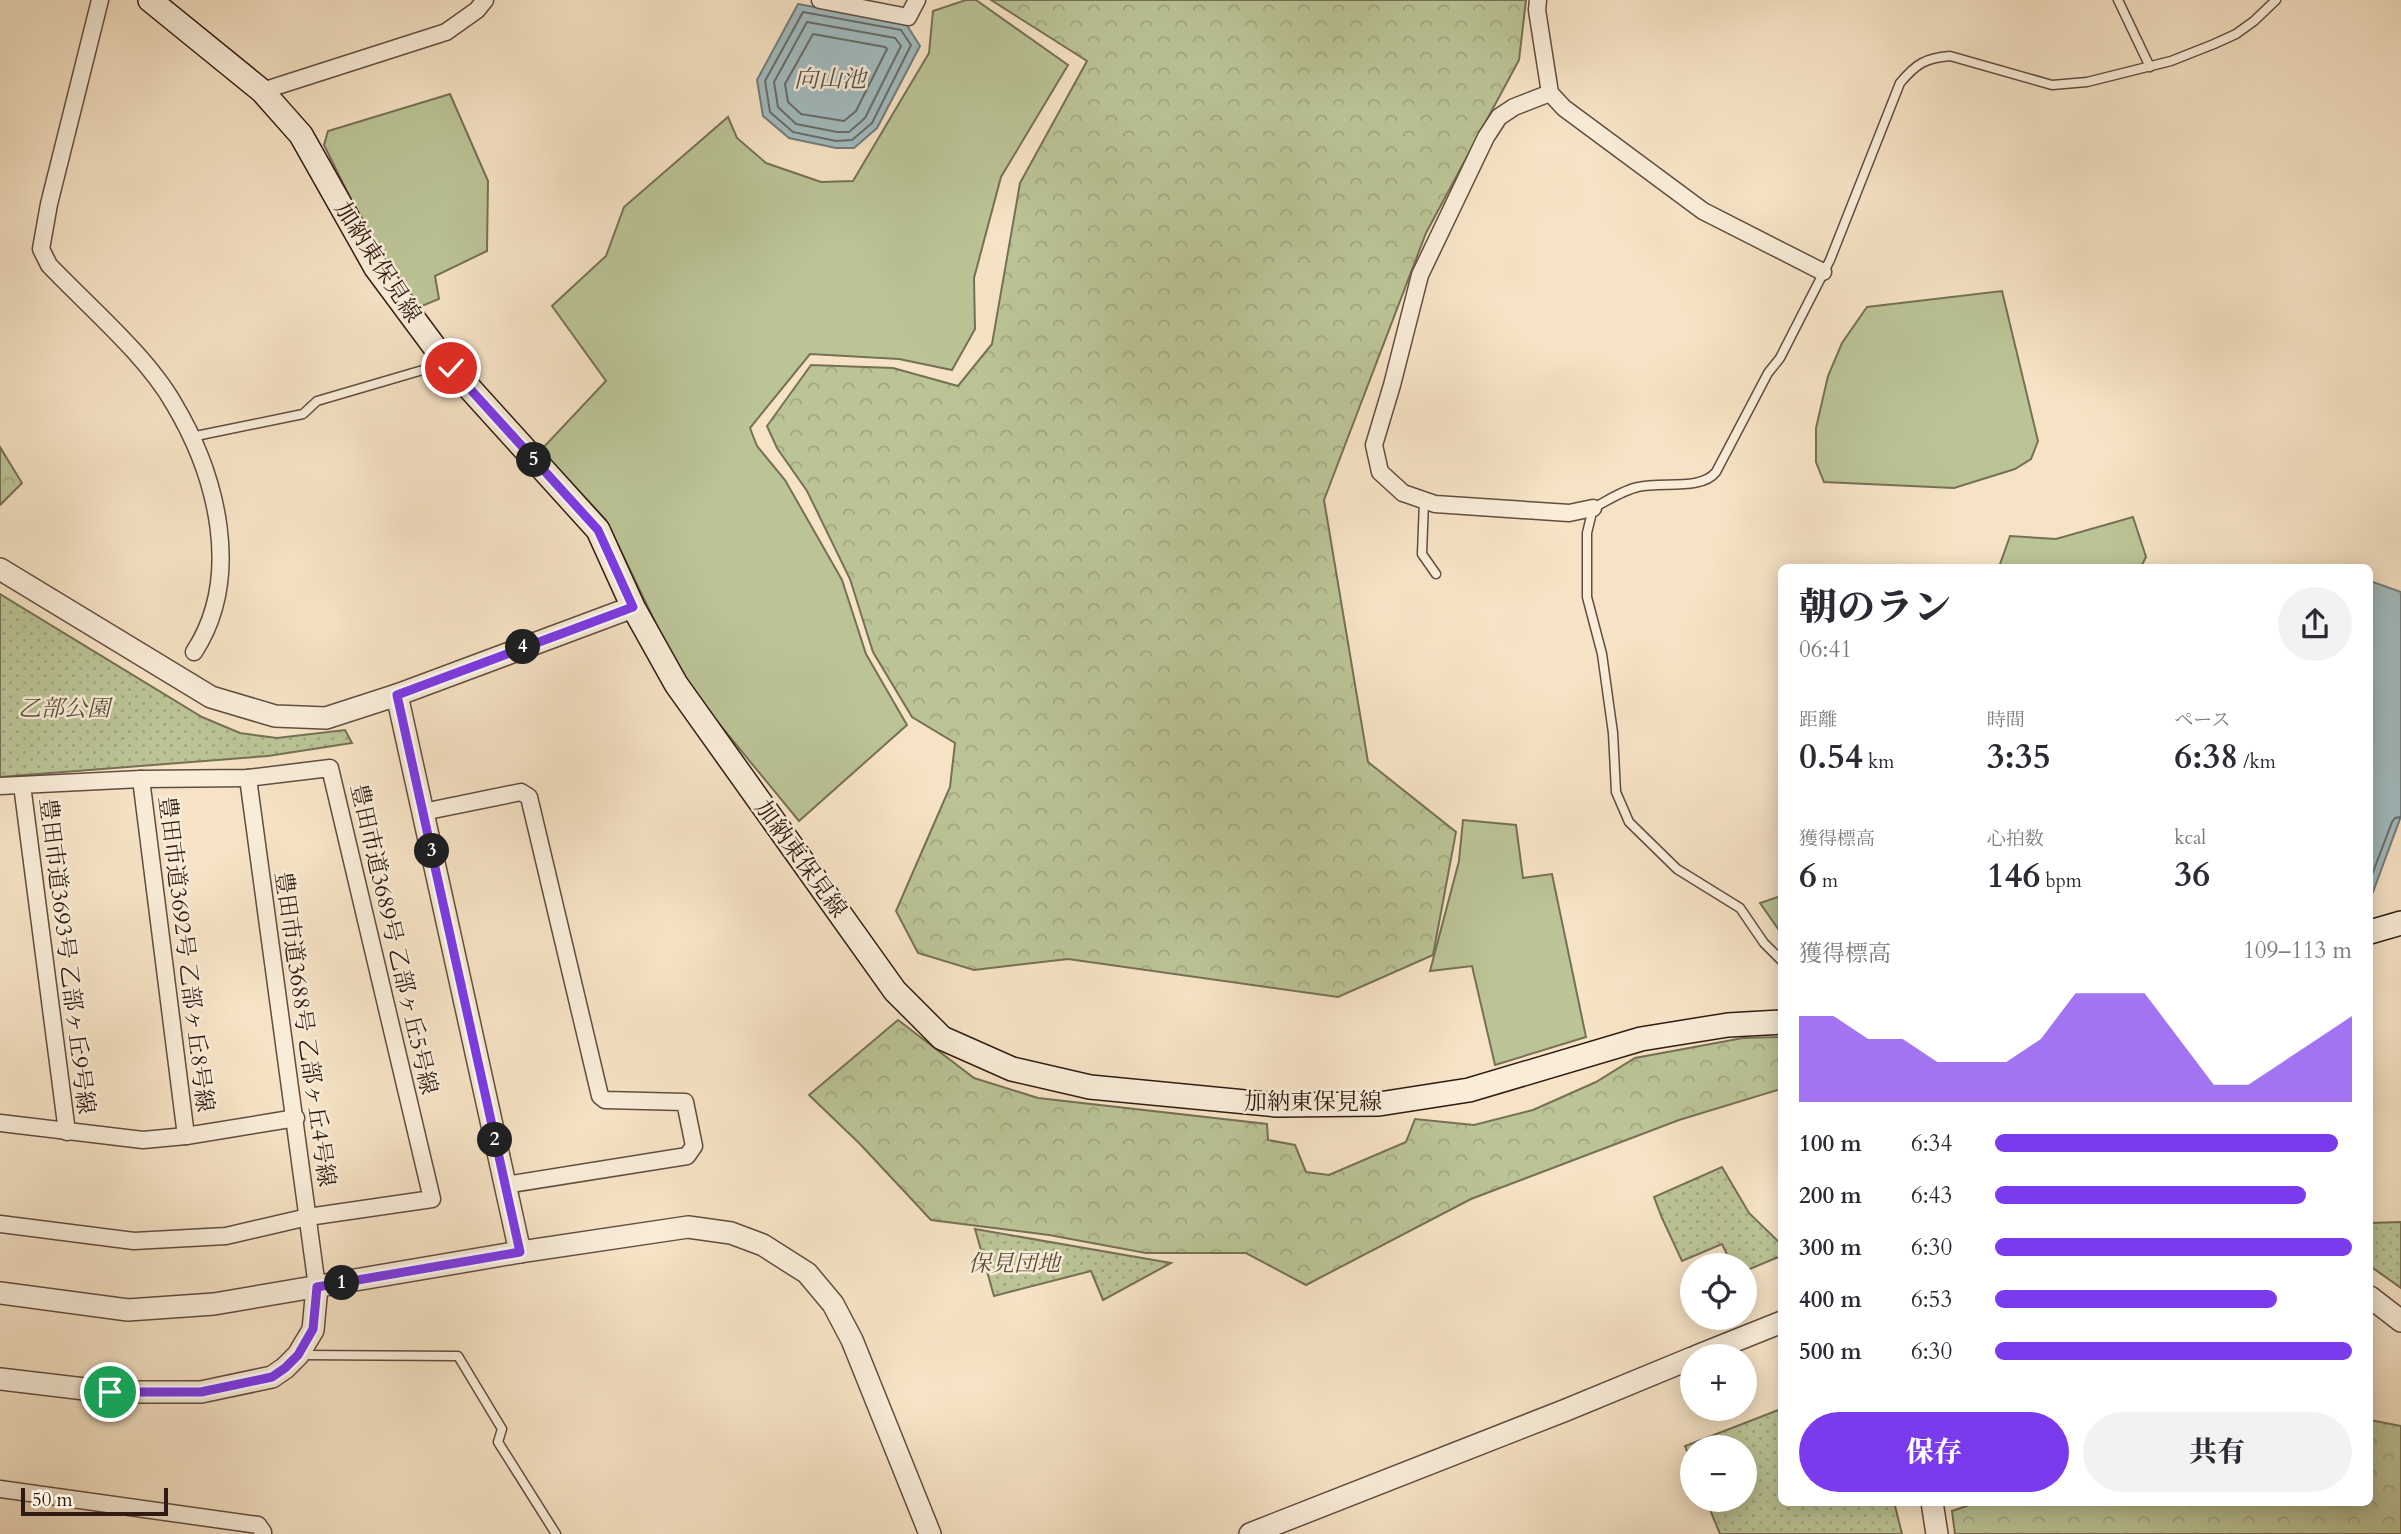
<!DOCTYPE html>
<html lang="ja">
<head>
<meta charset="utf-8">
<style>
  :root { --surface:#fff; --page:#f2f2f3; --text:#2b2b33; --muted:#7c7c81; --accent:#7c3aed }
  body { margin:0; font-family:Cardo,"Noto Serif JP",serif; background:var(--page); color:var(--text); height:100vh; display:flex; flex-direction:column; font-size:26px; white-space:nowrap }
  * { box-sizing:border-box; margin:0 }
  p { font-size:23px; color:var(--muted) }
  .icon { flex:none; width:38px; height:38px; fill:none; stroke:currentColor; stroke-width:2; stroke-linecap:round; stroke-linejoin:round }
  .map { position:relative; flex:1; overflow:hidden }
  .drawer { position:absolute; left:1778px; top:564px; width:595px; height:942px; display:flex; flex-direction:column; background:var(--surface); border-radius:10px; box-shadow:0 4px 18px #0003 }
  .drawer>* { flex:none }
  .controls { position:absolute; left:1680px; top:1253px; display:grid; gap:14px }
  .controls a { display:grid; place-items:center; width:77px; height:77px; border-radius:50%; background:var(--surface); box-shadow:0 4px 18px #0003; font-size:35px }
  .scale { position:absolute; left:21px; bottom:18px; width:147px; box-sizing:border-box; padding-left:7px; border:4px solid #301b14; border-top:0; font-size:19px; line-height:24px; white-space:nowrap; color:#301b14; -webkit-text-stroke:5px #f9edd9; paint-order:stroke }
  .pin { position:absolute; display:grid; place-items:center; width:60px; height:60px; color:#fff; margin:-30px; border:4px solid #fff; border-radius:50%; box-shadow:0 2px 7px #0007 }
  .km { position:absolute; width:35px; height:35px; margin:-18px; border-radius:50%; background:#222; color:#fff; font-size:19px; line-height:35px; text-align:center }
  .round { display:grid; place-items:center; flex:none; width:74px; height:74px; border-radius:37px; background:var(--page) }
  .headline { display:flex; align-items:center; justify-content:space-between; height:119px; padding:0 21px }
  h1 { font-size:38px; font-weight:800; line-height:52px }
  .metrics { display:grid; grid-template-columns:repeat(3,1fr); gap:10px; height:119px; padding:7px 21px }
  .metrics div { display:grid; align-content:center }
  .metrics b { font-size:35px; font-weight:800 }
  .metrics small { font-size:19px; font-weight:400 }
  .metrics p { font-size:19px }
  .chart { height:196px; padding:14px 21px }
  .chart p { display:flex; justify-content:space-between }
  .chart svg { width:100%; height:126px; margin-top:7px; fill:var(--accent); opacity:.7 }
  .primary-button { display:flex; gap:14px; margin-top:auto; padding:14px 21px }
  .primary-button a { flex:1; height:80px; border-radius:42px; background:var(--accent); color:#fff; font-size:28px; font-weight:800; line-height:80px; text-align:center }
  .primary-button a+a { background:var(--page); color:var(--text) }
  ul { padding:0 21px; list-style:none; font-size:23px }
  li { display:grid; grid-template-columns:112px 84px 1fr; align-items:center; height:52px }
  li i { height:18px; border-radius:9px; background:var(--accent) }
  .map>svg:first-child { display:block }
  .grass { fill:#bbc496; stroke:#767055; stroke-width:2 }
  .forest { fill:url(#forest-crowns); stroke:#767055; stroke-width:2 }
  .park { fill:url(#park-dots); stroke:#767055; stroke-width:2 }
  .water { fill:#a1bbbf; stroke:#747b7b; stroke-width:2 }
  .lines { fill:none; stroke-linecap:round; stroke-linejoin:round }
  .shore { stroke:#686b6a; stroke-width:2 }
  .service-casing { stroke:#624d40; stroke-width:11 }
  .minor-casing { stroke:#624d40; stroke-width:19 }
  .tertiary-casing { stroke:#624d40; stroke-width:24 }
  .secondary-casing { stroke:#301b14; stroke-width:26 }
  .service { stroke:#f9edd9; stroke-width:8 }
  .minor { stroke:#f9edd9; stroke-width:16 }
  .tertiary { stroke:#f9edd9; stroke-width:21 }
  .secondary { stroke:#f9edd9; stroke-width:23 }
  .route-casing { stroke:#fff; stroke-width:14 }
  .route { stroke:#7c3aed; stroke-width:9 }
  .labels { text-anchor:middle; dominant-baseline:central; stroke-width:5; stroke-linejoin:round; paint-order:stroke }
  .street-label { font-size:23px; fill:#301b14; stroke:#f9edd9 }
  .park-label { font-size:23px; font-style:italic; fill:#5a4e3b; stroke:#f9edd9 }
  .water-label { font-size:24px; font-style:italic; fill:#585350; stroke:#f9edd9 }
</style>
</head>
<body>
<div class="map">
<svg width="2401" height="1534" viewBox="0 0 2401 1534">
  <defs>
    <pattern id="forest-crowns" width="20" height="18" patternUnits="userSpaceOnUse" patternTransform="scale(1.75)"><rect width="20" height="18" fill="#bbc496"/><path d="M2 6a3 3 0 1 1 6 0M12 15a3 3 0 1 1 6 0" fill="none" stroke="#a1a880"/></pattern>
    <pattern id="park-dots" width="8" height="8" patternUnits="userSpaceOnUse" patternTransform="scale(1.75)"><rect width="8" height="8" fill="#bbc496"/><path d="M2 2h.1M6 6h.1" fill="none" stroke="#a1a880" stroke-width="1.8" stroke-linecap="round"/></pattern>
  </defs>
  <rect width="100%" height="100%" fill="#f6e3c5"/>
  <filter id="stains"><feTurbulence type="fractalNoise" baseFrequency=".00286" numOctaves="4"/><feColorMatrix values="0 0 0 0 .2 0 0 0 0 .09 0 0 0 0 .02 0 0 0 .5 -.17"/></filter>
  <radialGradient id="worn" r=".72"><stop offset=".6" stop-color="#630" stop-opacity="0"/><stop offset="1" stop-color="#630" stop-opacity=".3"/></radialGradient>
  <!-- grass -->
  <g class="grass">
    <polygon points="966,0 976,0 1068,65 1001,177 974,278 975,329 952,370 899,359 810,354 750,428 757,446 785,480 842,580 866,654 907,725 799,821 683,680 606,520 541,450 606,381 552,306 606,256 624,207 728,117 737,138 766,163 821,182 853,181 929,53 933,11"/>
    <polygon points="450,94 488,181 487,251 435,276 439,299 417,308 375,248 324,145 328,131"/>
    <polygon points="2002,291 2038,441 2031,459 2015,469 1954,488 1824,482 1816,462 1816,428 1828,376 1842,343 1867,307"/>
    <polygon points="2133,517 2146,557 2141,567 1999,567 2010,536 2056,539"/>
    <polygon points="1463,820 1516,825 1523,878 1552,874 1586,1037 1495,1065 1472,966 1430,971 1459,861"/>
    <polygon points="1781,896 1782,896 1781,933 1760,903"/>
  </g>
  <!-- forest -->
  <g class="forest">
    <polygon points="991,0 1526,0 1519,60 1426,233 1324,500 1368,762 1456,832 1433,955 1338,997 1068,959 974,970 918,953 896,911 950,787 955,743 912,717 873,652 850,579 807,491 777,448 767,426 811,365 893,368 958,386 992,344 1020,183 1087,61"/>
    <polygon points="0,447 22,483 0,505"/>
    <polygon points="898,1020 974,1078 1038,1098 1267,1124 1268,1140 1295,1145 1306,1172 1329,1175 1406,1142 1415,1119 1474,1125 1533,1110 1596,1082 1635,1058 1743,1038 1781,1037 1781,1089 1679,1120 1471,1199 1306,1285 1246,1253 1146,1253 1049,1235 931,1220 860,1144 809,1095"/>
    <polygon points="2370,1420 2401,1426 2401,1534 1955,1534 1952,1511 1978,1502 2370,1502"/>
  </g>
  <!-- park -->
  <g class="park">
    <polygon points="0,594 202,717 240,733 277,738 345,730 352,743 268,756 0,777"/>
    <polygon points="1722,1167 1749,1213 1781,1244 1781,1256 1745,1271 1745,1265 1732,1265 1722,1244 1682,1261 1662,1218 1654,1197"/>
    <polygon points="2401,1222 2401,1288 2370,1266 2370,1223"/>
    <polygon points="975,1229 1171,1263 1103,1300 1091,1271 994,1296"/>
    <polygon points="1781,1409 1782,1502 1894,1502 1902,1534 1720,1534 1706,1500 1745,1500 1745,1447 1692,1447 1692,1464 1685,1446"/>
  </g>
  <!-- water -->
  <g class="water">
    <polygon points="798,4 906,24 920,46 877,128 854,148 836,148 789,138 763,116 757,80"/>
    <polygon points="2370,581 2401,592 2401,816 2370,900"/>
  </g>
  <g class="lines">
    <!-- shore -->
    <g class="shore">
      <polygon points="803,12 901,30 911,45 872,123 852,140 836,141 793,132 770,112 765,81"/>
      <polygon points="807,22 895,38 901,46 865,118 849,132 837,132 796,124 778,107 774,82"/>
      <polygon points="813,34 885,47 887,49 856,111 844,121 801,114 788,102 785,84"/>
      <polyline points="2370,880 2392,822 2395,818 2401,817"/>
    </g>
    <!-- service casing -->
    <g class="service-casing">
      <g id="service">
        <polyline points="2118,0 2150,67"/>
        <polyline points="191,437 303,414 317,401 433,367 441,358"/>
        <polyline points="1424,501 1422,554 1436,574"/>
        <path d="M1782 961 1764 943 1740 908 1677 869 1629 822 1616 792 1613 733 1602 654 1587 597V533L1593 508C1607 501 1623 490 1638 487 1661 481 1701 491 1716 472L1768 373 1780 358 1830 260 1900 83C1916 64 1925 58 1950 56L2052 85 2087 82 2171 61 2214 44 2236 34 2254 21 2276 0"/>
        <polyline points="301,1355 458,1356 502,1429 498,1442 556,1534"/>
      </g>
    </g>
    <!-- minor casing -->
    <g class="minor-casing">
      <g id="minor">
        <path d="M100 0 49 204 41 249 49 265C89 307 146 355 174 404 217 476 243 577 194 652"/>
        <polyline points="820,0 908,17 917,0"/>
        <polyline points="1538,0 1537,10 1550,93 1564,108 1703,211 1823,272"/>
        <polyline points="262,91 446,32 477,10 485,0"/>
        <polyline points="1550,93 1514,107 1499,117 1486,137 1420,275 1392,385 1374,445 1380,472 1403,493 1435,504 1569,513 1593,508"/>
        <polyline points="248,778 317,1287"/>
        <polyline points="141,779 186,1136"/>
        <polyline points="22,785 67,1132"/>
        <polyline points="0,786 141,779 248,778 330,768 432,1199 308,1217 226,1236 134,1241 0,1224"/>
        <polyline points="423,812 521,792 529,797 600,1096 605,1100 685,1102 694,1146 687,1156 505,1185"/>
        <polyline points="0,1123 143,1140 186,1136 296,1118"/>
        <polyline points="0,1489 258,1525 263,1532 262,1534"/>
      </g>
    </g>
    <!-- tertiary casing -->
    <g class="tertiary-casing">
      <g id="tertiary">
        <polyline points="0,569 211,697 275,716 326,718 397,695 633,607"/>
        <polyline points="397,695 520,1252"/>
        <polyline points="0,1293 128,1310 214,1304 520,1252 688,1227 731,1233 763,1245 807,1273 833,1304 852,1340 930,1534"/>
        <polyline points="2370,1297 2401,1321"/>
        <polyline points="1697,1356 1782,1322"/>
        <polyline points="0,1379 110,1392 201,1392 272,1377 285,1368 298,1355 313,1330 317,1287"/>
        <polyline points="1932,1502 1937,1534"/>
        <polyline points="1250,1534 1566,1410 1692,1358"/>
      </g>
    </g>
    <!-- secondary casing -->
    <g class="secondary-casing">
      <g id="secondary">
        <polyline points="150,0 262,91 301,135 376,268 445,361 598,530 633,607 676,684 895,991 942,1038 1012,1069 1090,1087 1277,1105 1379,1104 1469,1090 1641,1039 1728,1025 1782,1022"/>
        <polyline points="2370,932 2401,923"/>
      </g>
    </g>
    <!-- service -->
    <use href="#service" class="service"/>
    <!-- minor -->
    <use href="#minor" class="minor"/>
    <!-- tertiary -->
    <use href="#tertiary" class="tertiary"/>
    <!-- secondary -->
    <use href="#secondary" class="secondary"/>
  </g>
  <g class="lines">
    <!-- route casing -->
    <g class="route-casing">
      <polyline id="route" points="110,1392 201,1392 272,1377 285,1368 298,1355 313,1329 317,1287 520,1252 397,695 633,607 598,530 451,368"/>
    </g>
    <!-- route -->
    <use href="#route" class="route"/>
  </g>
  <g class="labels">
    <!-- street labels -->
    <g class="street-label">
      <text transform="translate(378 262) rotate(57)">加納東保見線</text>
      <text transform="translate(801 859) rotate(54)">加納東保見線</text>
      <text transform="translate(394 939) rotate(77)">豊田市道3689号 乙部ヶ丘5号線</text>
      <text transform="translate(186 954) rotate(83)">豊田市道3692号 乙部ヶ丘8号線</text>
      <text transform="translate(67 956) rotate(83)">豊田市道3693号 乙部ヶ丘9号線</text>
      <text transform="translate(305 1029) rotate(82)">豊田市道3688号 乙部ヶ丘4号線</text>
      <text x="1313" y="1101">加納東保見線</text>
    </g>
    <!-- park labels -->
    <g class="park-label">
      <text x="64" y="708">乙部公園</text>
      <text x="1014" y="1263">保見団地</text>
    </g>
    <!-- water labels -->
    <g class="water-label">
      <text x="830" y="79">向山池</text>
    </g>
  </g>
  <rect width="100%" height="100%" filter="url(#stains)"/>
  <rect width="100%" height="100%" fill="url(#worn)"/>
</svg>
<div class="controls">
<a><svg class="icon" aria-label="locate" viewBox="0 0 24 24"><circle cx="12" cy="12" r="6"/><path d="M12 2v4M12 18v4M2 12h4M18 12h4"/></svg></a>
<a>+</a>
<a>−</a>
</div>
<div class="scale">50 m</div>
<div class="pin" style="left:110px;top:1392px;background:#1e9e55"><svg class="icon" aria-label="arrive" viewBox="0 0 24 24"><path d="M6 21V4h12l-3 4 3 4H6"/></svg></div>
<div class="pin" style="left:451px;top:368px;background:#d93025"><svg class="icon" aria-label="check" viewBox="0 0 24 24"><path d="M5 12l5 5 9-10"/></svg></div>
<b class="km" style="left:342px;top:1283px">1</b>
<b class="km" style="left:495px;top:1140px">2</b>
<b class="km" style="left:432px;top:851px">3</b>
<b class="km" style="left:523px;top:647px">4</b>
<b class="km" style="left:534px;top:460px">5</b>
<section class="drawer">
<div class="headline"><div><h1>朝のラン</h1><p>06:41</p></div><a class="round"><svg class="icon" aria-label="share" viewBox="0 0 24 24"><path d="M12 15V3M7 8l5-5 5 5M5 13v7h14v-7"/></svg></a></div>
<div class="metrics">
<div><p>距離</p><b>0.54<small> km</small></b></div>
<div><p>時間</p><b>3:35</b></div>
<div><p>ペース</p><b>6:38<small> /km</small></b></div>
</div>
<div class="metrics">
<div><p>獲得標高</p><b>6<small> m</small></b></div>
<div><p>心拍数</p><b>146<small> bpm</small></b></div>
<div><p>kcal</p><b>36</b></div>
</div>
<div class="chart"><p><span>獲得標高</span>109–113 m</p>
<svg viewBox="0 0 160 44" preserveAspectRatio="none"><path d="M0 44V14L10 14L20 22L30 22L40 30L50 30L60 30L70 22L80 6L90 6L100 6L110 22L120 38L130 38L140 30L150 22L160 14V44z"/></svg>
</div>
<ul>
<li><b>100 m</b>6:34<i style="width:96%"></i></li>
<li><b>200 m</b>6:43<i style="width:87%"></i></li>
<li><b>300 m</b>6:30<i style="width:100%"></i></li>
<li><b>400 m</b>6:53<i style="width:79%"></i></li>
<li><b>500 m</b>6:30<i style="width:100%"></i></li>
</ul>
<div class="primary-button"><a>保存</a><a>共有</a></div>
</section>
</div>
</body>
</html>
